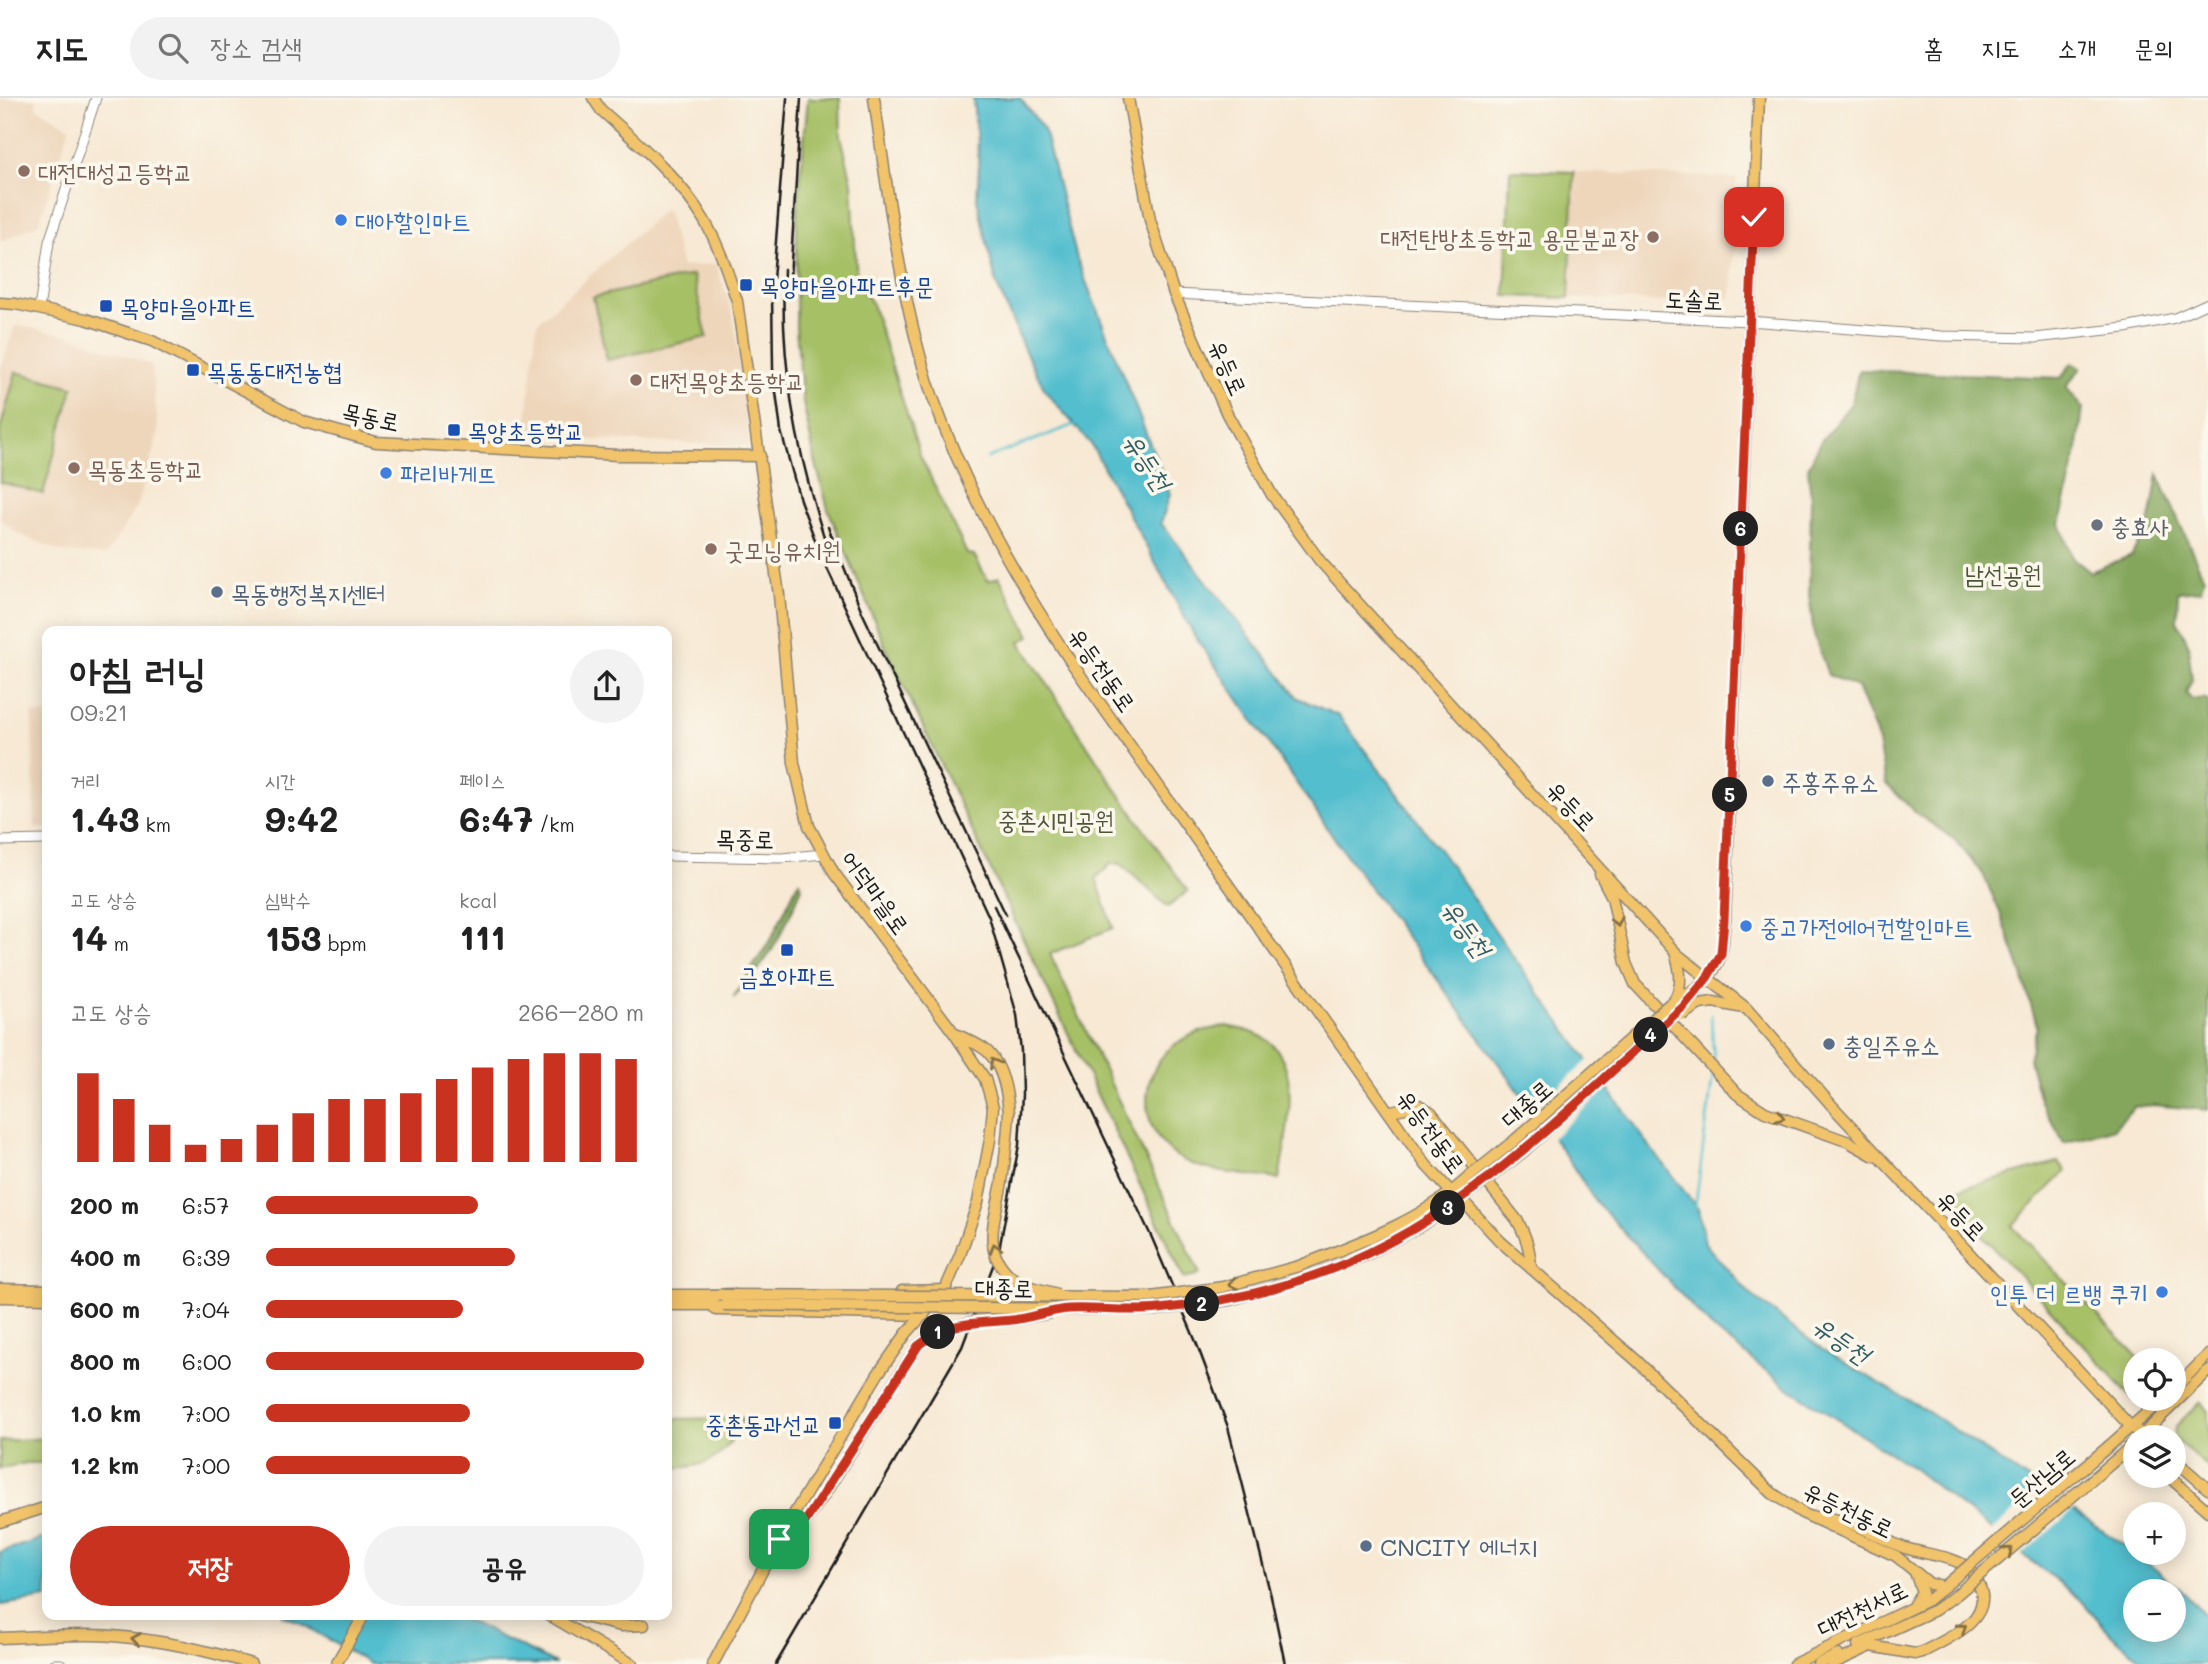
<!DOCTYPE html>
<html lang="ko">
<head>
<meta charset="utf-8">
<style>
  :root { --surface:#fff; --page:#f2f2f2; --text:#222; --muted:#767676; --line:#e0e0e0; --accent:#c8321e }
  body { margin:0; font-family:Mali,"Poor Story",sans-serif; background:var(--page); color:var(--text); height:100vh; display:flex; flex-direction:column; font-size:26px; white-space:nowrap }
  * { box-sizing:border-box; margin:0 }
  p { font-size:23px; color:var(--muted) }
  .icon { flex:none; width:38px; height:38px; fill:none; stroke:currentColor; stroke-width:2; stroke-linecap:round; stroke-linejoin:round }
  .map { position:relative; flex:1; overflow:hidden }
  .details { position:absolute; left:42px; top:528px; width:630px; height:994px; display:flex; flex-direction:column; background:var(--surface); border-radius:14px; box-shadow:0 4px 18px #0003 }
  .details>* { flex:none }
  .controls { position:absolute; left:2123px; top:1250px; display:grid; gap:14px }
  .controls a { display:grid; place-items:center; width:63px; height:63px; border-radius:50%; background:var(--surface); box-shadow:0 4px 18px #0003; font-size:35px }
  .pin { position:absolute; display:grid; place-items:center; width:60px; height:60px; color:#fff; margin:-30px; border-radius:14px; box-shadow:0 4px 10px #0006 }
  .km { position:absolute; width:35px; height:35px; margin:-18px; border-radius:50%; background:#222; color:#fff; font-size:19px; line-height:35px; text-align:center }
  .round { display:grid; place-items:center; flex:none; width:74px; height:74px; border-radius:37px; background:var(--page) }
  .headline { display:flex; align-items:center; justify-content:space-between; height:119px; padding:0 28px }
  h1 { font-size:38px; font-weight:700; line-height:52px }
  .figures { display:grid; grid-template-columns:repeat(3,1fr); gap:10px; height:119px; padding:7px 28px }
  .figures div { display:grid; align-content:center }
  .figures b { font-size:35px; font-weight:700 }
  .figures small { font-size:19px; font-weight:400 }
  .figures p { font-size:19px }
  .chart { height:196px; padding:14px 28px }
  .chart p { display:flex; justify-content:space-between }
  .chart svg { width:100%; height:126px; margin-top:7px; stroke:var(--accent); stroke-width:6 }
  .cta { display:flex; gap:14px; margin-top:auto; padding:14px 28px }
  .cta a { flex:1; height:80px; border-radius:42px; background:var(--accent); color:#fff; font-size:28px; font-weight:700; line-height:80px; text-align:center }
  .cta a+a { background:var(--page); color:var(--text) }
  ul { padding:0 28px; list-style:none; font-size:23px }
  li { display:grid; grid-template-columns:112px 84px 1fr; align-items:center; height:52px }
  li i { height:18px; border-radius:9px; background:var(--accent) }
  header { display:flex; align-items:center; gap:42px; box-sizing:border-box; height:98px; padding:0 35px; background:var(--surface); border-bottom:2px solid var(--line) }
  header strong { font-size:33px }
  nav { display:flex; gap:38px; margin-inline-start:auto; font-size:24px }
  .search { width:490px; height:63px; background:var(--page); display:flex; align-items:center; gap:18px; box-sizing:border-box; padding:0 24px; border-radius:38px; color:var(--muted); font-size:26px }
  .map>svg:first-child { display:block }
  .built { fill:#eed6bb }
  .green { fill:#a6c066; stroke:#616e41; stroke-width:2 }
  .forest { fill:#84a65b; stroke:#50613c; stroke-width:2 }
  .water { fill:#53bece; stroke:#386d75; stroke-width:2; fill-rule:evenodd }
  .pier { fill:#f7e9d4 }
  .lines { fill:none; stroke-linecap:round; stroke-linejoin:round }
  .stream { stroke:#53bece; stroke-width:2.5 }
  .minor-casing { stroke:#8a8278; stroke-width:11 }
  .major-casing { stroke:#8a8278; stroke-width:13 }
  .minor { stroke:#fff; stroke-width:9 }
  .major { stroke:#f1c36a; stroke-width:10 }
  .rail { stroke:#1c1c1c; stroke-width:2.5 }
  .major-bridge-casing { stroke:#8a8278; stroke-width:13; stroke-linecap:butt }
  .major-bridge { stroke:#f1c36a; stroke-width:10 }
  .oneway { stroke:#867043 }
  .route-casing { stroke:#fff; stroke-width:14 }
  .route { stroke:#c8321e; stroke-width:9 }
  .education-dot { fill:#8d6e63; stroke:#fbf7ec; stroke-width:2.5 }
  .shop-dot { fill:#3f7fe0; stroke:#fbf7ec; stroke-width:2.5 }
  .transit-dot { fill:#1a4fb4; stroke:#fbf7ec; stroke-width:2.5 }
  .worship-dot { fill:#6b7280; stroke:#fbf7ec; stroke-width:2.5 }
  .service-dot { fill:#5c6f8a; stroke:#fbf7ec; stroke-width:2.5 }
  .labels { text-anchor:middle; dominant-baseline:central; stroke-width:7; stroke-linejoin:round; paint-order:stroke }
  .education-label { font-size:24px; fill:#785e54; stroke:#fbf7ec; text-anchor:start }
  .shop-label { font-size:24px; fill:#366cbe; stroke:#fbf7ec; text-anchor:start }
  .transit-label { font-size:24px; fill:#164399; stroke:#fbf7ec; text-anchor:start }
  .street-label { font-size:24px; fill:#1c1c1c; stroke:#fbf7ec }
  .worship-label { font-size:24px; fill:#5b616d; stroke:#fbf7ec; text-anchor:start }
  .park-label { font-size:24px; fill:#4c5536; stroke:#fbf7ec }
  .service-label { font-size:24px; fill:#4e5e75; stroke:#fbf7ec; text-anchor:start }
  .water-label { font-size:26px; font-style:italic; fill:#325d63; stroke:#fbf7ec }
</style>
</head>
<body>
<header>
<strong>지도</strong>
<div class="search"><svg class="icon" aria-label="search" viewBox="0 0 24 24"><circle cx="10" cy="10" r="6"/><path d="M15 15l6 6"/></svg>장소 검색</div>
<nav><a>홈</a><a>지도</a><a>소개</a><a>문의</a></nav>
</header>
<div class="map">
<svg width="2208" height="1566" viewBox="0 0 2208 1566">
  <rect width="100%" height="100%" fill="#fbf7ec"/>
  <filter id="ink" filterUnits="userSpaceOnUse"><feTurbulence type="fractalNoise" baseFrequency=".0143" numOctaves="2"/><feDisplacementMap in="SourceGraphic" scale="14" xChannelSelector="R" yChannelSelector="G"/><feConvolveMatrix kernelMatrix="1 2 1 2 8 2 1 2 1" color-interpolation-filters="sRGB"/></filter>
  <filter id="wash" filterUnits="userSpaceOnUse"><feTurbulence type="fractalNoise" baseFrequency=".00686" numOctaves="4" result="noise"/><feDisplacementMap in="SourceGraphic" scale="28" xChannelSelector="R" yChannelSelector="G"/><feGaussianBlur stdDeviation="1.57" result="paint"/><feColorMatrix in="noise" values="0 0 0 0 0 0 0 0 0 0 0 0 0 0 0 0 0 1.4 0 .05"/><feComposite in="paint" operator="in"/></filter>
  <g filter="url(#wash)">
    <rect width="100%" height="100%" fill="#f7e9d4"/>
    <!-- built -->
    <g class="built">
      <polygon points="0,0 36,0 36,9 70,29 39,125 0,144"/>
      <polygon points="1574,74 1737,80 1732,197 1721,206 1569,200"/>
      <polygon points="666,110 682,169 716,166 733,216 750,348 525,339 537,225"/>
      <polygon points="15,227 68,237 152,267 158,334 138,407 106,457 62,454 17,435 0,421 0,272"/>
      <polygon points="32,616 47,616 47,730 35,730"/>
    </g>
    <!-- green -->
    <g class="green">
      <polygon points="808,0 840,0 841,38 852,84 857,186 871,203 920,357 967,456 974,457 988,483 999,479 1030,538 1020,544 1115,690 1188,793 1168,809 1121,766 1111,766 1096,780 1113,830 1050,856 1200,1176 1184,1180 887,553 828,411 815,362 803,304 796,230 797,114"/>
      <polygon points="1510,72 1574,74 1569,200 1505,198"/>
      <polygon points="693,177 707,239 607,262 593,199"/>
      <polygon points="16,274 73,289 43,396 0,384 0,332"/>
      <path d="M1226 928C1240 931 1255 933 1267 942 1305 969 1285 1043 1279 1081 1247 1076 1201 1076 1175 1057 1135 1029 1139 968 1180 943 1194 934 1210 931 1226 928Z"/>
      <polygon points="2058,1064 2066,1073 2012,1128 2141,1262 2135,1262 2135,1300 2146,1300 2133,1301 1951,1103 1955,1092"/>
      <polygon points="2200,1304 2208,1313 2208,1369 2174,1340 2175,1329"/>
      <path d="M744 1320C722 1361 714 1369 667 1370V1321Z"/>
      <polygon points="47,1340 47,1365 26,1365 0,1371 0,1343"/>
    </g>
    <!-- forest -->
    <g class="forest">
      <polygon points="2072,265 2081,270 2066,289 2083,310 2078,347 2060,426 2072,459 2090,474 2132,457 2151,418 2158,376 2204,480 2201,492 2178,494 2177,522 2188,545 2192,582 2186,595 2192,602 2203,600 2208,603 2208,1012 2152,1007 2134,1009 2114,1030 2064,1045 2040,1002 2029,961 2037,928 2020,870 1999,812 1983,776 1955,742 1916,715 1886,686 1876,635 1857,589 1828,577 1814,537 1809,496 1811,402 1808,370 1821,343 1851,306 1859,272 2061,280"/>
      <path d="M799 783 802 790C782 836 769 865 733 900L772 839Z"/>
    </g>
    <!-- water -->
    <g class="water">
      <path d="M973 0H1020L1044 32 1077 161 1170 396 1161 425 1298 600 1339 618 1446 761 1514 860 1653 1053 1698 1111 1705 1146 1750 1196 1823 1252 1924 1311 2128 1450 2179 1490 2208 1520V1566H2147L2112 1537 2080 1501 1914 1371 1784 1287 1711 1229 1595 1103 1566 1058 1342 751 1194 537 1091 346 1046 294 1024 251 996 185 977 101 979 67ZM2135 1493H2174V1531H2135Z"/>
      <polygon points="47,1439 47,1500 0,1507 0,1454"/>
      <polygon points="282,1517 456,1517 556,1566 370,1566 297,1523"/>
    </g>
    <!-- pier -->
    <g class="pier">
      <polygon points="1591,960 1610,988 1550,1042 1530,1014"/>
      <polygon points="2044,1388 2076,1410 2020,1458 1990,1434"/>
    </g>
    <g class="lines">
      <!-- stream -->
      <g class="stream">
        <polyline points="987,360 1076,326"/>
        <polyline points="1711,917 1714,966"/>
        <polyline points="1695,1109 1713,977"/>
      </g>
    </g>
  </g>
  <g filter="url(#ink)">
    <g class="lines">
      <!-- minor casing -->
      <g class="minor-casing">
        <g id="minor">
          <polyline points="1174,196 1749,223 1942,238 2035,240 2125,230 2175,220 2208,205"/>
          <polyline points="39,211 49,144 96,0"/>
          <polyline points="0,743 47,742"/>
          <polyline points="667,758 782,760 823,756"/>
          <polyline points="54,1566 61,1566"/>
        </g>
      </g>
      <!-- major casing -->
      <g class="major-casing">
        <g id="major">
          <path d="M593 0 601 12C638 45 679 79 704 122 719 147 728 175 737 203L779 497 794 665 809 728 834 775 954 935 985 981 993 1009 990 1042 978 1104 960 1157 945 1192 906 1236 878 1276 779 1441 713 1566"/>
          <path d="M874 0C888 97 901 204 932 297 966 393 1015 479 1071 564L1426 1067 1452 1095"/>
          <polyline points="1128,0 1150,122 1174,196 1227,316 1272,397 1320,463 1678,857 1746,910 1835,1011 2131,1329 2148,1339"/>
          <polyline points="0,205 15,206 86,221 152,243 304,324 376,344 618,357 760,358"/>
          <polyline points="1600,776 1612,799 1626,865 1635,886 1737,996 1765,1014 1849,1044 1874,1058"/>
          <path d="M1674 902C1695 895 1714 879 1721 856 1724 846 1723 833 1725 822L1759 0"/>
          <path d="M1674 902C1684 886 1680 871 1675 854"/>
          <polyline points="1713,904 1744,910"/>
          <path d="M958 937C967 942 981 947 988 954 1003 969 1007 994 1009 1014"/>
          <path d="M1391 1013 1419 1007 1431 1014 1517 1122C1526 1138 1530 1151 1531 1170"/>
          <polyline points="1461,1101 1500,1143 1636,1262 1772,1395 1802,1415 1896,1458 1930,1486 1945,1488"/>
          <path d="M1299 1168C1358 1145 1422 1123 1469 1079"/>
          <polyline points="1304,1181 1366,1157 1422,1127 1477,1089"/>
          <polyline points="0,1191 47,1192"/>
          <polyline points="902,1193 945,1192"/>
          <polyline points="667,1197 717,1197"/>
          <polyline points="711,1197 732,1196"/>
          <polyline points="0,1199 47,1200"/>
          <polyline points="667,1207 716,1207"/>
          <polyline points="712,1207 716,1212 924,1217"/>
          <polyline points="2174,1291 2208,1257"/>
          <polyline points="2140,1339 2208,1273"/>
          <polyline points="2109,1348 2164,1300"/>
          <polyline points="2120,1358 2135,1344"/>
          <polyline points="2174,1361 2208,1391"/>
          <polyline points="2167,1377 2208,1413"/>
          <path d="M1814 1419C1847 1418 1875 1439 1905 1450 1926 1457 1949 1457 1967 1469 1974 1474 1976 1480 1979 1487 1995 1522 1946 1541 1923 1554L1915 1556 1871 1548 1832 1566"/>
          <polyline points="0,1424 47,1409"/>
          <polyline points="785,1432 805,1424 824,1397"/>
          <polyline points="1914,1506 1922,1494 1915,1474"/>
          <polyline points="549,1517 632,1566"/>
          <polyline points="575,1517 621,1528 644,1527"/>
          <path d="M0 1540C37 1539 76 1535 113 1538 160 1542 207 1552 251 1566"/>
          <polyline points="1858,1547 1935,1512 1956,1497"/>
          <polyline points="336,1566 364,1517"/>
          <polyline points="1794,1566 1928,1502 1945,1488"/>
          <polyline points="1818,1566 1838,1557"/>
        </g>
      </g>
      <!-- minor -->
      <use href="#minor" class="minor"/>
      <!-- major -->
      <use href="#major" class="major"/>
      <!-- rail -->
      <g class="rail">
        <path d="M784 171C780 267 796 351 825 442"/>
        <polyline points="790,181 801,0"/>
        <polyline points="828,429 862,514 1006,817"/>
        <polyline points="994,808 1152,1140 1196,1244 1228,1329 1271,1498 1285,1566"/>
        <polyline points="776,1566 962,1249 999,1152 1019,1047 1022,997 1021,953 1017,917 989,819 820,455 800,402 781,333 773,271 772,195 787,0"/>
      </g>
      <!-- major-bridge casing -->
      <g class="major-bridge-casing">
        <g id="major-bridge">
          <polyline points="1682,917 1700,906 1713,904"/>
          <path d="M1009 1014C1008 1037 1005 1060 1002 1084 996 1120 978 1156 1016 1182 1029 1191 1043 1191 1057 1196"/>
          <polyline points="1469,1079 1515,1042 1674,902"/>
          <polyline points="1477,1089 1524,1053 1683,909 1699,890"/>
          <polyline points="723,1197 1151,1199 1223,1189 1299,1168"/>
          <polyline points="723,1207 1156,1212 1229,1202 1304,1181"/>
          <polyline points="824,1397 899,1277 918,1248 931,1238 946,1230 977,1223 1012,1222 1050,1215"/>
          <polyline points="1945,1488 2109,1348"/>
          <polyline points="1956,1497 2120,1358"/>
        </g>
      </g>
      <!-- major-bridge -->
      <use href="#major-bridge" class="major-bridge"/>
    </g>
    <!-- one-way arrows -->
    <defs><path id="oneway-chevron" d="M-2-3.5L2.5 0L-2 3.5" fill="none" stroke-width="1.6" stroke-linecap="round" stroke-linejoin="round" transform="scale(1.75)"/></defs>
    <g class="oneway">
      <use href="#oneway-chevron" transform="translate(1617 824) rotate(78)"/>
      <use href="#oneway-chevron" transform="translate(994 965) rotate(-120)"/>
      <use href="#oneway-chevron" transform="translate(1780 1019) rotate(20)"/>
      <use href="#oneway-chevron" transform="translate(995 1150) rotate(-107)"/>
      <use href="#oneway-chevron" transform="translate(1233 1186) rotate(165)"/>
      <use href="#oneway-chevron" transform="translate(2008 1453) rotate(-40)"/>
      <use href="#oneway-chevron" transform="translate(1962 1530) rotate(-35)"/>
      <use href="#oneway-chevron" transform="translate(136 1541) rotate(-172)"/>
    </g>
  </g>
  <g class="lines" filter="url(#ink)">
    <!-- route casing -->
    <g class="route-casing">
      <path id="route" d="M779 1441 785 1432 805 1424 918 1248C952 1221 973 1226 1012 1222 1031 1220 1050 1212 1069 1211 1099 1210 1130 1214 1159 1211 1209 1206 1256 1197 1304 1181 1459 1130 1564 1014 1683 909L1707 880 1721 856 1724 822 1754 119"/>
    </g>
    <!-- route -->
    <use href="#route" class="route"/>
  </g>
  <!-- markers -->
  <g class="education-dot">
    <circle cx="24" cy="73" r="7"/>
    <circle cx="1653" cy="139" r="7"/>
    <circle cx="636" cy="282" r="7"/>
    <circle cx="74" cy="370" r="7"/>
    <circle cx="711" cy="451" r="7"/>
  </g>
  <g class="shop-dot">
    <circle cx="341" cy="122" r="7"/>
    <circle cx="386" cy="375" r="7"/>
    <circle cx="1746" cy="828" r="7"/>
    <circle cx="2162" cy="1194" r="7"/>
  </g>
  <g class="transit-dot">
    <rect x="739" y="180" width="14" height="14" rx="3.5"/>
    <rect x="99" y="201" width="14" height="14" rx="3.5"/>
    <rect x="186" y="265" width="14" height="14" rx="3.5"/>
    <rect x="447" y="325" width="14" height="14" rx="3.5"/>
    <rect x="780" y="845" width="14" height="14" rx="3.5"/>
    <rect x="828" y="1318" width="14" height="14" rx="3.5"/>
  </g>
  <circle class="worship-dot" cx="2097" cy="427" r="7"/>
  <g class="service-dot">
    <circle cx="217" cy="494" r="7"/>
    <circle cx="1768" cy="683" r="7"/>
    <circle cx="1829" cy="946" r="7"/>
    <circle cx="1366" cy="1448" r="7"/>
  </g>
  <g class="labels">
    <!-- education labels -->
    <g class="education-label">
      <text x="38" y="73">대전대성고등학교</text>
      <text x="1639" y="139" text-anchor="end">대전탄방초등학교 용문분교장</text>
      <text x="650" y="282">대전목양초등학교</text>
      <text x="88" y="370">목동초등학교</text>
      <text x="725" y="451">굿모닝유치원</text>
    </g>
    <!-- shop labels -->
    <g class="shop-label">
      <text x="355" y="122">대아할인마트</text>
      <text x="400" y="375">파리바게뜨</text>
      <text x="1760" y="828">중고가전에어컨할인마트</text>
      <text x="2148" y="1194" text-anchor="end">인투 더 르뱅 쿠키</text>
    </g>
    <!-- transit labels -->
    <g class="transit-label">
      <text x="760" y="187">목양마을아파트후문</text>
      <text x="120" y="208">목양마을아파트</text>
      <text x="207" y="272">목동동대전농협</text>
      <text x="468" y="332">목양초등학교</text>
      <text x="787" y="877" text-anchor="middle">금호아파트</text>
      <text x="821" y="1325" text-anchor="end">중촌동과선교</text>
    </g>
    <!-- street labels -->
    <g class="street-label">
      <text transform="translate(1694 201) rotate(2)">도솔로</text>
      <text transform="translate(1229 269) rotate(66)">유등로</text>
      <text transform="translate(371 318) rotate(12)">목동로</text>
      <text transform="translate(1103 571) rotate(55)">유등천동로</text>
      <text transform="translate(1572 707) rotate(47)">유등로</text>
      <text transform="translate(745 740) rotate(1)">목중로</text>
      <text transform="translate(876 794) rotate(54)">어덕마을로</text>
      <text transform="translate(1526 1005) rotate(-41)">대종로</text>
      <text transform="translate(1432 1033) rotate(54)">유등천동로</text>
      <text transform="translate(1962 1117) rotate(47)">유등로</text>
      <text transform="translate(1004 1189) rotate(1)">대종로</text>
      <text transform="translate(2041 1379) rotate(-40)">둔산남로</text>
      <text transform="translate(1849 1411) rotate(26)">유등천동로</text>
      <text transform="translate(1862 1510) rotate(-26)">대전천서로</text>
    </g>
    <!-- worship labels -->
    <g class="worship-label">
      <text x="2111" y="427">충효사</text>
    </g>
    <!-- park labels -->
    <g class="park-label">
      <text x="2003" y="475">남선공원</text>
      <text x="1056" y="721">중촌시민공원</text>
    </g>
    <!-- service labels -->
    <g class="service-label">
      <text x="231" y="494">목동행정복지센터</text>
      <text x="1782" y="683">주홍주유소</text>
      <text x="1843" y="946">충일주유소</text>
      <text x="1380" y="1448">CNCITY 에너지</text>
    </g>
    <!-- water labels -->
    <g class="water-label">
      <text transform="translate(1148 363) rotate(56)">유등천</text>
      <text transform="translate(1467 830) rotate(54)">유등천</text>
      <text transform="translate(1842 1241) rotate(35)">유등천</text>
    </g>
  </g>
</svg>
<div class="controls">
<a><svg class="icon" aria-label="locate" viewBox="0 0 24 24"><circle cx="12" cy="12" r="6"/><path d="M12 2v4M12 18v4M2 12h4M18 12h4"/></svg></a>
<a><svg class="icon" aria-label="layers" viewBox="0 0 24 24"><path d="M12 4l9 5-9 5-9-5zM3 14l9 5 9-5"/></svg></a>
<a>+</a>
<a>−</a>
</div>
<div class="pin" style="left:779px;top:1441px;background:#1e9e55"><svg class="icon" aria-label="arrive" viewBox="0 0 24 24"><path d="M6 21V4h12l-3 4 3 4H6"/></svg></div>
<div class="pin" style="left:1754px;top:119px;background:#d93025"><svg class="icon" aria-label="check" viewBox="0 0 24 24"><path d="M5 12l5 5 9-10"/></svg></div>
<b class="km" style="left:938px;top:1234px">1</b>
<b class="km" style="left:1202px;top:1206px">2</b>
<b class="km" style="left:1448px;top:1110px">3</b>
<b class="km" style="left:1651px;top:937px">4</b>
<b class="km" style="left:1730px;top:697px">5</b>
<b class="km" style="left:1741px;top:431px">6</b>
<section class="details">
<div class="headline"><div><h1>아침 러닝</h1><p>09:21</p></div><a class="round"><svg class="icon" aria-label="share" viewBox="0 0 24 24"><path d="M12 15V3M7 8l5-5 5 5M5 13v7h14v-7"/></svg></a></div>
<div class="figures">
<div><p>거리</p><b>1.43<small> km</small></b></div>
<div><p>시간</p><b>9:42</b></div>
<div><p>페이스</p><b>6:47<small> /km</small></b></div>
</div>
<div class="figures">
<div><p>고도 상승</p><b>14<small> m</small></b></div>
<div><p>심박수</p><b>153<small> bpm</small></b></div>
<div><p>kcal</p><b>111</b></div>
</div>
<div class="chart"><p><span>고도 상승</span>266–280 m</p>
<svg viewBox="0 0 160 44" preserveAspectRatio="none"><path d="M5 44V13M15 44V22M25 44V31M35 44V38M45 44V36M55 44V31M65 44V27M75 44V22M85 44V22M95 44V20M105 44V15M115 44V11M125 44V8M135 44V6M145 44V6M155 44V8"/></svg>
</div>
<ul>
<li><b>200 m</b>6:57<i style="width:56%"></i></li>
<li><b>400 m</b>6:39<i style="width:66%"></i></li>
<li><b>600 m</b>7:04<i style="width:52%"></i></li>
<li><b>800 m</b>6:00<i style="width:100%"></i></li>
<li><b>1.0 km</b>7:00<i style="width:54%"></i></li>
<li><b>1.2 km</b>7:00<i style="width:54%"></i></li>
</ul>
<div class="cta"><a>저장</a><a>공유</a></div>
</section>
</div>
</body>
</html>
